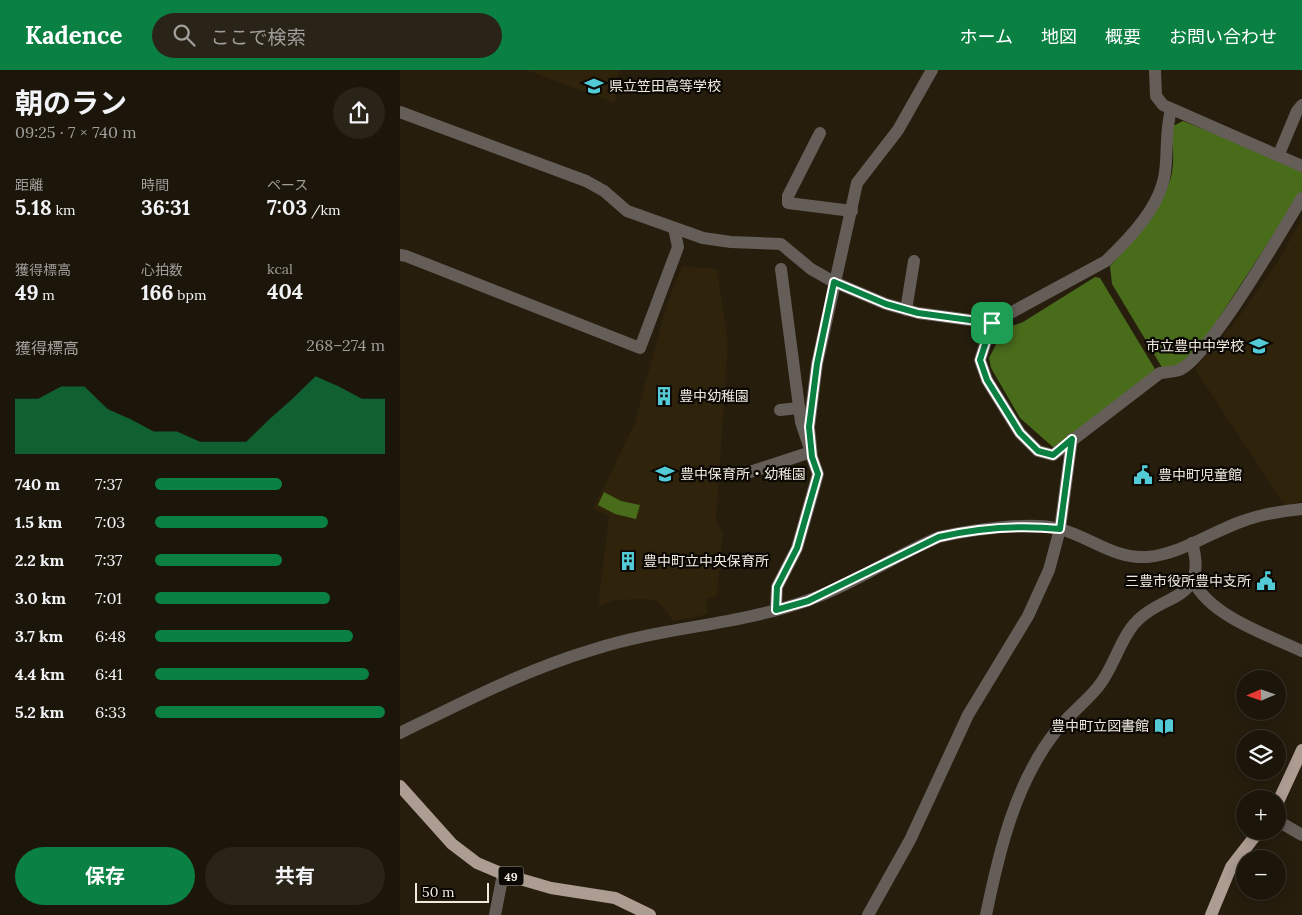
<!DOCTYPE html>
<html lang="ja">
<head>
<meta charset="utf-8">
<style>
  :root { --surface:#1c160a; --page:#292318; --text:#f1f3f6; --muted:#a09f9c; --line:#3a352b; --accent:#0b8043 }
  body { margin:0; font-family:Lora,"Noto Sans JP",serif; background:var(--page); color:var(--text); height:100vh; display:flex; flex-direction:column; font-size:19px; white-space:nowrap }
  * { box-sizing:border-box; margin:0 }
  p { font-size:16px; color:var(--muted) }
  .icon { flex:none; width:28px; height:28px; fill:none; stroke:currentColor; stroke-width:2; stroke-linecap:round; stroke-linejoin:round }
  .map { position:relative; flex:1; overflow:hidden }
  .side { display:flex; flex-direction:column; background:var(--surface); width:400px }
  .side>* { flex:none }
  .needle { width:32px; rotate:268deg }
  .buttons { position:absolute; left:836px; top:600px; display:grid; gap:10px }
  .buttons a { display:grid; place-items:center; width:50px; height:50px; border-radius:50%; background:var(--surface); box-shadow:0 2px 12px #0003,0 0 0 1px var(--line); font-size:25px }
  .scale { position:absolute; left:15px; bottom:12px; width:74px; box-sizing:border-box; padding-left:5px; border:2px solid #efe9de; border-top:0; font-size:14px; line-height:18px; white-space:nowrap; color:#efe9de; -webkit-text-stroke:4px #0c0803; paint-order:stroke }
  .pin { position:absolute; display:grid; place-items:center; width:42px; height:42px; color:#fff; margin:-21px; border-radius:10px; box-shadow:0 2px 8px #0006 }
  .round { display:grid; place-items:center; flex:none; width:52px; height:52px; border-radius:26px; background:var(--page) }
  .head { display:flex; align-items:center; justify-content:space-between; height:85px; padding:0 15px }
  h1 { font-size:28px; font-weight:700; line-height:38px }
  .metrics { display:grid; grid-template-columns:repeat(3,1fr); gap:8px; height:85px; padding:5px 15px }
  .metrics div { display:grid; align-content:center }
  .metrics b { font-size:21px; font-weight:700 }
  .metrics small { font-size:14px; font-weight:400 }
  .metrics p { font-size:14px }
  .chart { height:140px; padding:10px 15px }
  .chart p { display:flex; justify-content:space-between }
  .chart svg { width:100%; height:90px; margin-top:5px; fill:var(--accent); opacity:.7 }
  .button { display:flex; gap:10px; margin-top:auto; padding:10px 15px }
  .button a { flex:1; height:58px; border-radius:30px; background:var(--accent); color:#fff; font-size:20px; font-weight:700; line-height:58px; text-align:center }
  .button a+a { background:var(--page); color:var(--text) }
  ul { padding:0 15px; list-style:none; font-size:16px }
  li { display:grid; grid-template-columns:80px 60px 1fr; align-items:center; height:38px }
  li i { height:12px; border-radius:6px; background:var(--accent) }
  header { display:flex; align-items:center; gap:30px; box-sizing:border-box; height:70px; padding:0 25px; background:var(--accent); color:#fff }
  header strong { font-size:24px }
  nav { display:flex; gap:28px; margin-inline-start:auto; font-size:18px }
  .search { width:350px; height:45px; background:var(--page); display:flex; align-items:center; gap:12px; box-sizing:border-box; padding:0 18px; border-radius:28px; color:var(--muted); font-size:19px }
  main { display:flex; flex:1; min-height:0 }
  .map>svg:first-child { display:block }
  .built { fill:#2f230c }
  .water { fill:#496c1b }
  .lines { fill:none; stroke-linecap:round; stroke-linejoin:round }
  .minor { stroke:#655d58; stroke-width:12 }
  .major { stroke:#ad9c91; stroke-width:12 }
  .route-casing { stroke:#fff; stroke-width:10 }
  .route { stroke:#0b8043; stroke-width:6 }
  .labels { text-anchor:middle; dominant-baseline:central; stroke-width:4.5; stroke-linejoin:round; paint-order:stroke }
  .shield { fill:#0c0803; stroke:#aba69c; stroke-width:1 }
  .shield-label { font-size:12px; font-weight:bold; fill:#efe9de }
  .poi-label { font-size:14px; fill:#efe9de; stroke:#0c0803; text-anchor:start }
</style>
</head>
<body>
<header>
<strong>Kadence</strong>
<div class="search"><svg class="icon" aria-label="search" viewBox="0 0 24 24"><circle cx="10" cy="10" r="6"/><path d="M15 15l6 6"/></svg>ここで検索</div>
<nav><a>ホーム</a><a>地図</a><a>概要</a><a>お問い合わせ</a></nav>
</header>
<main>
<section class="side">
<div class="head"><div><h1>朝のラン</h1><p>09:25 · 7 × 740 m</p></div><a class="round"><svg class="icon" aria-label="share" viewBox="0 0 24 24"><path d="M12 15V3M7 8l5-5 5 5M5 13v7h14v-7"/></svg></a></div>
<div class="metrics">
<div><p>距離</p><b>5.18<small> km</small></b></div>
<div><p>時間</p><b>36:31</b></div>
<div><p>ペース</p><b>7:03<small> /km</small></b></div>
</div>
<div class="metrics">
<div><p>獲得標高</p><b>49<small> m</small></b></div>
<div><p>心拍数</p><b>166<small> bpm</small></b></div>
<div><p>kcal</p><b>404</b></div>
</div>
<div class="chart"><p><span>獲得標高</span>268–274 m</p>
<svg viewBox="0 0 160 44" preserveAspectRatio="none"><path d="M0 44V17L10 17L20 11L30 11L40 22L50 27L60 33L70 33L80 38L90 38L100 38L110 27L120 17L130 6L140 11L150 17L160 17V44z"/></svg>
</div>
<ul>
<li><b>740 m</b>7:37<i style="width:55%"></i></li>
<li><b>1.5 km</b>7:03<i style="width:75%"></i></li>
<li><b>2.2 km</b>7:37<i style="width:55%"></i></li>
<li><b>3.0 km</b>7:01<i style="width:76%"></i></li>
<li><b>3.7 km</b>6:48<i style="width:86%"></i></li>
<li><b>4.4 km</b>6:41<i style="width:93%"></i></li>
<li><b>5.2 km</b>6:33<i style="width:100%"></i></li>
</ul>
<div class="button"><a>保存</a><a>共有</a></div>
</section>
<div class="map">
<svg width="902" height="845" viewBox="0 0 902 845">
  <rect width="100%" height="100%" fill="#261d0d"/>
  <!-- built -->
  <g class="built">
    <polygon points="126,0 219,0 215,33"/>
    <polygon points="902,148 902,431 887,435 881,430 795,299 835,252 877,193"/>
    <polygon points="282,196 317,199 328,272 316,452 323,462 317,526 306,529 308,544 273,551 264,538 256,531 244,529 215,530 198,536 209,446 193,439 234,355 267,234"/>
  </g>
  <!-- water -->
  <g class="water">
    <path d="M783 51 895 96 902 103V121L811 260 792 285 778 296 763 299 712 214 710 196C734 170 761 141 771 107 775 92 772 72 773 56Z"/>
    <polygon points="695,207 700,208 755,299 754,305 654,378 620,348 591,298 589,288 604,259 623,252"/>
    <polygon points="204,422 221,431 240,435 236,449 215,444 198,435"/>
  </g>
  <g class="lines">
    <!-- minor -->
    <g class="minor">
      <polyline points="755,0 756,26 763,35 902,96"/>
      <path d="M0 42 186 111 204 121 227 141 303 168 331 172 381 174 411 199 434 212 486 234 518 243 592 253 706 191C730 168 761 136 765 102 768 80 765 62 771 40"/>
      <polyline points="420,63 388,126 388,133 452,141"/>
      <polyline points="879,84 897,41 902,35"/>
      <polyline points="0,185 6,186 240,278 278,177 274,158"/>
      <polyline points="506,240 514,191"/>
      <path d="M592 253 580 290 587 310 620 363 638 381 653 385 760 303C766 302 774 302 779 300 807 290 883 159 902 128"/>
      <polyline points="380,340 399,338"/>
      <polyline points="347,403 411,382 401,352 381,199"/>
      <path d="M794 512C812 547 868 565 902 581"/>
      <polyline points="376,540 377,517 397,478 418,404 412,387 409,357 417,294 457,113 498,60 532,0"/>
      <path d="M0 663C63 632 127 599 195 579 264 557 338 555 406 531 452 515 494 486 539 467 570 460 630 451 660 459 690 467 714 489 747 487 781 484 811 462 843 451 862 444 881 441 902 439"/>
      <polyline points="878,751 902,765"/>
      <polyline points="95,845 103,804"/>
      <polyline points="468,845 510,770 568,645 628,546 649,500 660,459 672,369"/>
      <path d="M586 845C599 782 615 713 656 661 668 645 685 633 698 617 712 600 718 576 731 558 758 521 810 535 792 473"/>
    </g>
    <!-- major -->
    <g class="major">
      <polyline points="0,716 52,774 77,793 103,804 151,818 215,828 250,845"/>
      <polyline points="878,732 902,680"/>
      <polyline points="811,845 831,797 859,761"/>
    </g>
  </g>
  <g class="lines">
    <!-- route casing -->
    <g class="route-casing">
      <path id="route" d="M434 212 486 234 518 243 592 253 580 290 587 310 620 363 638 381 653 385 672 369 660 459C620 455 579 458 539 467L408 531 376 540 377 517 397 478 418 404 412 387 409 357 417 294Z"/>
    </g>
    <!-- route -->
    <use href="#route" class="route"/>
  </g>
  <!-- icons -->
  <defs>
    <g id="school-bare" transform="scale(1.5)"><path d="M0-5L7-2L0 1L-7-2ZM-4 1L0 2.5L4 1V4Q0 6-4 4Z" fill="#52cbd7" stroke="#0c0803" stroke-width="2.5" paint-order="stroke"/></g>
    <g id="building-bare" transform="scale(1.5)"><path d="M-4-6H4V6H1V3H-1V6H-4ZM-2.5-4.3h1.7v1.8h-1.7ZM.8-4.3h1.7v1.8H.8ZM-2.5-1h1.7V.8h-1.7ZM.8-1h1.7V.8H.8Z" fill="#52cbd7" stroke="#0c0803" stroke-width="2.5" paint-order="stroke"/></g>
    <g id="civic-bare" transform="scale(1.5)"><path d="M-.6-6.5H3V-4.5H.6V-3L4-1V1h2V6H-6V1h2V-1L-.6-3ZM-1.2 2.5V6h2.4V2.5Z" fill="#52cbd7" stroke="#0c0803" stroke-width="2.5" paint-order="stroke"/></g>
    <g id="library-bare" transform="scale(1.5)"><path d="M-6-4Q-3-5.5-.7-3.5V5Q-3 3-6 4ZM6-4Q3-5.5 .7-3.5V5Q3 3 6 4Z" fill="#52cbd7" stroke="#0c0803" stroke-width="2.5" paint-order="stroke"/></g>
  </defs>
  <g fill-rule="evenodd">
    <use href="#school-bare" x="194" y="16"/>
    <use href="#school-bare" x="859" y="276"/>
    <use href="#building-bare" x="264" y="326"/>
    <use href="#school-bare" x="265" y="404"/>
    <use href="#civic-bare" x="743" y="405"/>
    <use href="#building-bare" x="228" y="491"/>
    <use href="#civic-bare" x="866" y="511"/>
    <use href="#library-bare" x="764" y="656"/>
  </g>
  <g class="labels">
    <!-- shield labels -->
    <rect class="shield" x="98.5" y="796.5" width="25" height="19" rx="4"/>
    <g class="shield-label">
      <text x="111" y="806">49</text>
    </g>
    <!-- poi labels -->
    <g class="poi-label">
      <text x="209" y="16">県立笠田高等学校</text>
      <text x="844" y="276" text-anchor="end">市立豊中中学校</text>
      <text x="279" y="326">豊中幼稚園</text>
      <text x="280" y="404">豊中保育所・幼稚園</text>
      <text x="758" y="405">豊中町児童館</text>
      <text x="243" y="491">豊中町立中央保育所</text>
      <text x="851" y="511" text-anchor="end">三豊市役所豊中支所</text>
      <text x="749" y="656" text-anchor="end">豊中町立図書館</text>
    </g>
  </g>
</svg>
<div class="buttons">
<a><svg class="needle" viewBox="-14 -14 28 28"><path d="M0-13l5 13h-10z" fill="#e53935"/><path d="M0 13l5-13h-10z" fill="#a09f9c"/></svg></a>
<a><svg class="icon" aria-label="layers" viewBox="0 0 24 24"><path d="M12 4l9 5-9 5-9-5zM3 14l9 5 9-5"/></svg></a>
<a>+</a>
<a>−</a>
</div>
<div class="scale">50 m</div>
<div class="pin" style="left:592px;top:253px;background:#1e9e55"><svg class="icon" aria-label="arrive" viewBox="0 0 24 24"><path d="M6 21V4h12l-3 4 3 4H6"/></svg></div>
</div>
</main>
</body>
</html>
